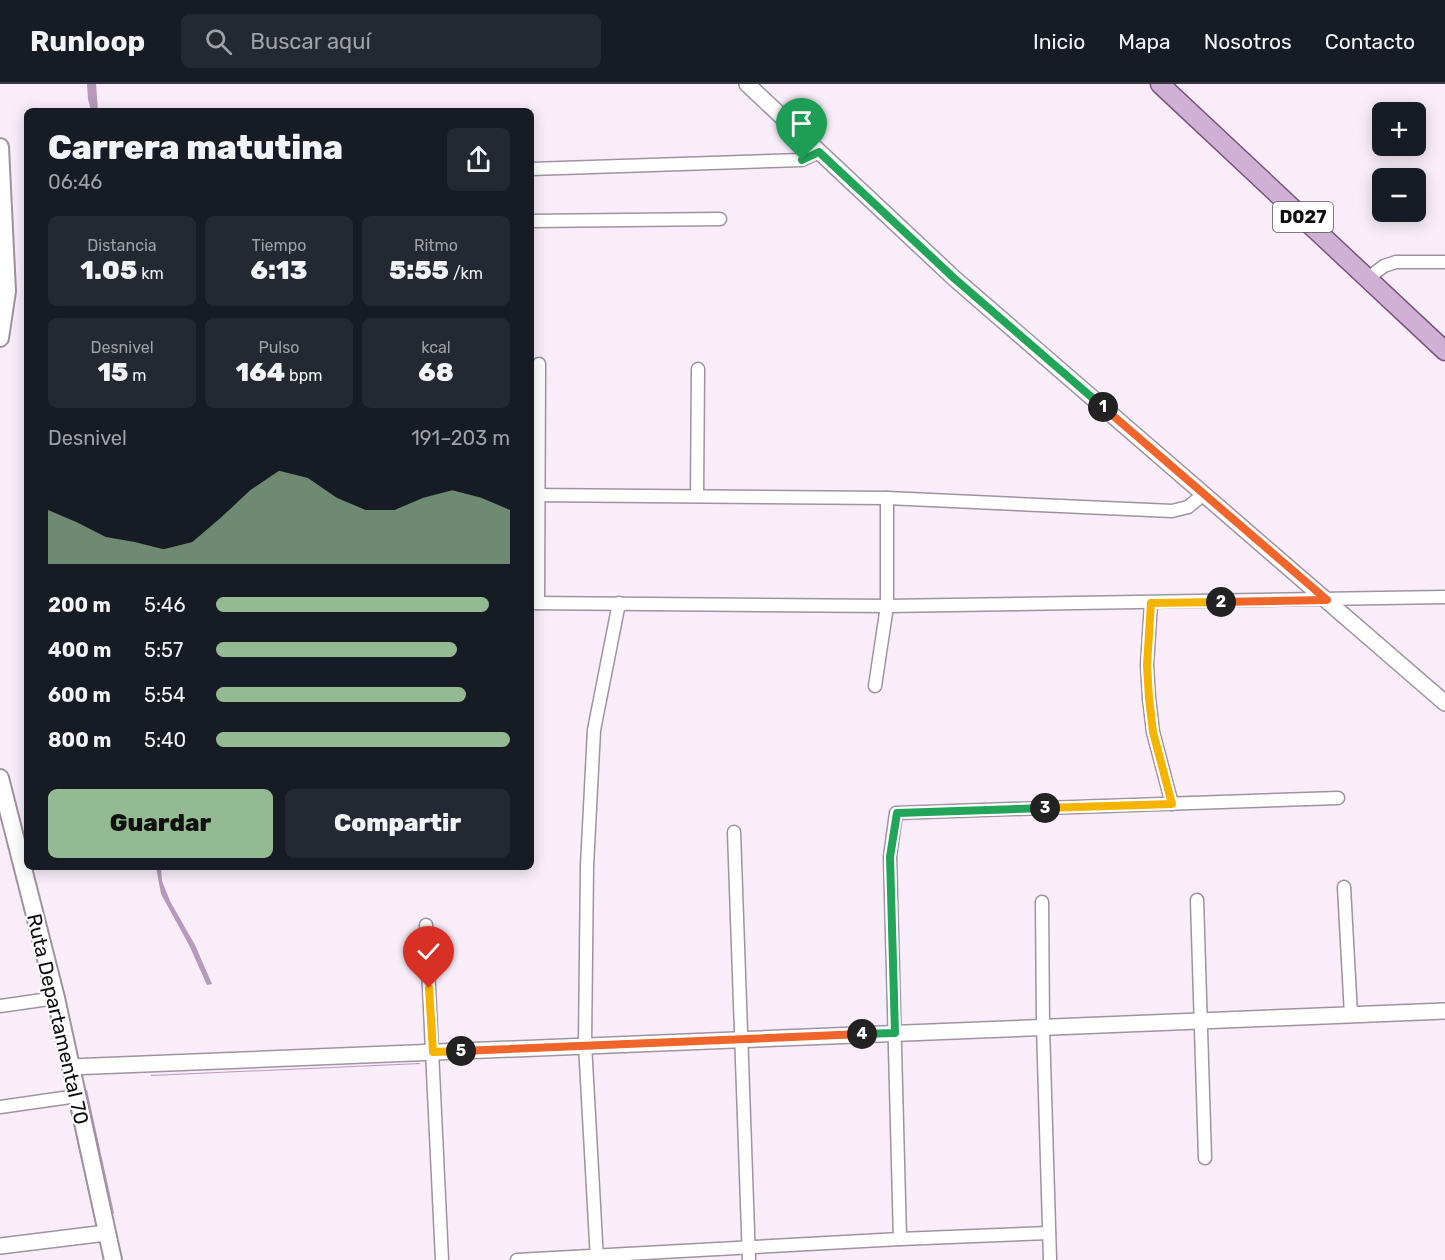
<!DOCTYPE html>
<html lang="es">
<head>
<meta charset="utf-8">
<style>
  :root { --surface:#171b24; --page:#242831; --text:#f1f3f6; --muted:#9ea1a6; --line:#363941; --accent:#94ba94 }
  body { margin:0; font-family:Rubik,sans-serif; background:var(--page); color:var(--text); height:100vh; display:flex; flex-direction:column; font-size:22px; white-space:nowrap }
  * { box-sizing:border-box; margin:0 }
  p { font-size:20px; color:var(--muted) }
  .icon { flex:none; width:33px; height:33px; fill:none; stroke:currentColor; stroke-width:2; stroke-linecap:round; stroke-linejoin:round }
  .map { position:relative; flex:1; overflow:hidden }
  .drawer { position:absolute; left:24px; top:24px; width:510px; height:762px; display:flex; flex-direction:column; background:var(--surface); border-radius:9px; box-shadow:0 3px 15px #0003 }
  .drawer>* { flex:none }
  .fabs { position:absolute; left:1372px; top:18px; display:grid; gap:12px }
  .fabs a { display:grid; place-items:center; width:54px; height:54px; border-radius:9px; background:var(--surface); box-shadow:0 3px 15px #0003; font-size:30px }
  .pin { position:absolute; display:grid; place-items:center; width:51px; height:51px; color:#fff; margin:-62px -26px; border-radius:50% 50% 50% 0; rotate:-45deg; box-shadow:0 0 6px #0007 }
  .pin .icon { rotate:45deg }
  .km { position:absolute; width:30px; height:30px; margin:-15px; border-radius:50%; background:#222; color:#fff; font-size:16px; line-height:30px; text-align:center }
  .round { display:grid; place-items:center; flex:none; width:63px; height:63px; border-radius:9px; background:var(--page) }
  .headline { display:flex; align-items:center; justify-content:space-between; height:102px; padding:0 24px }
  h1 { font-size:33px; font-weight:800; line-height:45px }
  .metrics { display:grid; grid-template-columns:repeat(3,1fr); gap:9px; height:102px; padding:6px 24px }
  .metrics div { display:grid; align-content:center; border-radius:9px; background:var(--page); text-align:center }
  .metrics b { font-size:26px; font-weight:800 }
  .metrics small { font-size:16px; font-weight:400 }
  .metrics p { font-size:16px }
  .chart { height:168px; padding:12px 24px }
  .chart p { display:flex; justify-content:space-between }
  .chart svg { width:100%; height:108px; margin-top:6px; fill:var(--accent); opacity:.7 }
  .primary-button { display:flex; gap:12px; margin-top:auto; padding:12px 24px }
  .primary-button a { flex:1; height:69px; border-radius:9px; background:var(--accent); color:#111; font-size:24px; font-weight:800; line-height:69px; text-align:center }
  .primary-button a+a { background:var(--page); color:var(--text) }
  ul { padding:0 24px; list-style:none; font-size:20px }
  li { display:grid; grid-template-columns:96px 72px 1fr; align-items:center; height:45px }
  li i { height:15px; border-radius:8px; background:var(--accent) }
  header { display:flex; align-items:center; gap:36px; box-sizing:border-box; height:84px; padding:0 30px; background:var(--surface); border-bottom:2px solid var(--line) }
  header strong { font-size:28px }
  nav { display:flex; gap:33px; margin-inline-start:auto; font-size:21px }
  .search { width:420px; height:54px; background:var(--page); display:flex; align-items:center; gap:15px; box-sizing:border-box; padding:0 21px; border-radius:9px; color:var(--muted); font-size:22px }
  .map>svg:first-child { display:block }
  .water { fill:#b799bb }
  .lines { fill:none; stroke-linecap:round; stroke-linejoin:round }
  .minor-casing { stroke:#9e949f; stroke-width:15 }
  .tertiary-casing { stroke:#9e949f; stroke-width:18 }
  .secondary-casing { stroke:#9e949f; stroke-width:20 }
  .primary-casing { stroke:#79557e; stroke-width:21 }
  .minor { stroke:#fff; stroke-width:12 }
  .tertiary { stroke:#fff; stroke-width:15 }
  .secondary { stroke:#fff; stroke-width:16 }
  .primary { stroke:#d1b0d6; stroke-width:18 }
  .split-1-casing { stroke:#fff; stroke-width:12 }
  .split-2-casing { stroke:#fff; stroke-width:12 }
  .split-3-casing { stroke:#fff; stroke-width:12 }
  .split-4-casing { stroke:#fff; stroke-width:12 }
  .split-5-casing { stroke:#fff; stroke-width:12 }
  .split-6-casing { stroke:#fff; stroke-width:12 }
  .split-1 { stroke:#22a559; stroke-width:8 }
  .split-2 { stroke:#f0652b; stroke-width:8 }
  .split-3 { stroke:#f5b400; stroke-width:8 }
  .split-4 { stroke:#22a559; stroke-width:8 }
  .split-5 { stroke:#f0652b; stroke-width:8 }
  .split-6 { stroke:#f5b400; stroke-width:8 }
  .labels { text-anchor:middle; dominant-baseline:central; stroke-width:4.5; stroke-linejoin:round; paint-order:stroke }
  .shield { fill:#fff; stroke:#585658; stroke-width:1.5 }
  .shield-label { font-size:18px; font-weight:bold; fill:#100d10 }
  .street-label { font-size:20px; fill:#100d10; stroke:#fff }
</style>
</head>
<body>
<header>
<strong>Runloop</strong>
<div class="search"><svg class="icon" aria-label="search" viewBox="0 0 24 24"><circle cx="10" cy="10" r="6"/><path d="M15 15l6 6"/></svg>Buscar aquí</div>
<nav><a>Inicio</a><a>Mapa</a><a>Nosotros</a><a>Contacto</a></nav>
</header>
<div class="map">
<svg width="1445" height="1176" viewBox="0 0 1445 1176">
  <rect width="100%" height="100%" fill="#f8edf9"/>
  <!-- water -->
  <g class="water">
    <polygon points="87,0 96,0 98,27 91,27 88,15"/>
    <polygon points="156,783 161,783 162,797 170,817 195,861 212,900 207,901 189,861 161,810"/>
    <polygon points="420,979 420,980 151,992 151,991"/>
    <polygon points="85,1006 87,1006 114,1129 113,1130"/>
    <polygon points="70,1016 98,1143 96,1143 68,1017"/>
  </g>
  <g class="lines">
    <!-- minor casing -->
    <g class="minor-casing">
      <g id="minor">
        <polyline points="531,85 802,76 819,68"/>
        <polyline points="531,137 720,135"/>
        <polyline points="1368,194 1384,182 1396,178 1445,178"/>
        <polyline points="531,411 887,414 1172,427 1188,423 1204,410"/>
        <polyline points="697,412 698,285"/>
        <polyline points="531,519 887,522 1445,513"/>
        <polyline points="538,519 539,280"/>
        <polyline points="1151,519 1147,581 1149,614 1153,648 1172,720"/>
        <polyline points="875,602 887,522 887,414"/>
        <polyline points="734,748 749,1176"/>
        <polyline points="1344,803 1351,931"/>
        <polyline points="1197,816 1205,1074"/>
        <polyline points="1042,818 1043,943 1050,1176"/>
        <polyline points="426,841 442,1176"/>
        <polyline points="0,922 56,914"/>
        <polyline points="0,1023 77,1012"/>
        <polyline points="900,1155 890,773 896,729 1338,714"/>
        <polyline points="517,1176 900,1155 1049,1149"/>
        <polyline points="597,1176 585,960 587,782 594,646 619,519"/>
      </g>
    </g>
    <!-- tertiary casing -->
    <g class="tertiary-casing">
      <g id="tertiary">
        <polyline points="747,0 955,195 1445,619"/>
        <polyline points="70,983 1445,927"/>
        <polyline points="0,1162 106,1149"/>
      </g>
    </g>
    <!-- secondary casing -->
    <g class="secondary-casing">
      <g id="secondary">
        <polyline points="0,63 7,207 0,254"/>
        <polyline points="0,694 56,914 113,1176"/>
      </g>
    </g>
    <!-- primary casing -->
    <g class="primary-casing">
      <polyline id="primary" points="1160,0 1445,267"/>
    </g>
    <!-- minor -->
    <use href="#minor" class="minor"/>
    <!-- tertiary -->
    <use href="#tertiary" class="tertiary"/>
    <!-- secondary -->
    <use href="#secondary" class="secondary"/>
    <!-- primary -->
    <use href="#primary" class="primary"/>
  </g>
  <g class="lines">
    <!-- split-1 casing -->
    <g class="split-1-casing">
      <polyline id="split-1" points="802,76 819,68 955,195 1103,323"/>
    </g>
    <!-- split-2 casing -->
    <g class="split-2-casing">
      <polyline id="split-2" points="1103,323 1327,516 1221,518"/>
    </g>
    <!-- split-3 casing -->
    <g class="split-3-casing">
      <polyline id="split-3" points="1045,724 1172,720 1153,648 1149,614 1147,581 1151,519 1221,518"/>
    </g>
    <!-- split-4 casing -->
    <g class="split-4-casing">
      <polyline id="split-4" points="862,950 895,949 890,773 897,729 1045,724"/>
    </g>
    <!-- split-5 casing -->
    <g class="split-5-casing">
      <polyline id="split-5" points="461,967 862,950"/>
    </g>
    <!-- split-6 casing -->
    <g class="split-6-casing">
      <polyline id="split-6" points="429,904 433,968 461,967"/>
    </g>
    <!-- split-1 -->
    <use href="#split-1" class="split-1"/>
    <!-- split-2 -->
    <use href="#split-2" class="split-2"/>
    <!-- split-3 -->
    <use href="#split-3" class="split-3"/>
    <!-- split-4 -->
    <use href="#split-4" class="split-4"/>
    <!-- split-5 -->
    <use href="#split-5" class="split-5"/>
    <!-- split-6 -->
    <use href="#split-6" class="split-6"/>
  </g>
  <g class="labels">
    <!-- shield labels -->
    <rect class="shield" x="1273" y="118" width="60" height="30" rx="4.5"/>
    <g class="shield-label">
      <text x="1303" y="133">D027</text>
    </g>
    <!-- street labels -->
    <g class="street-label">
      <text transform="translate(58 935) rotate(77)">Ruta Departamental 70</text>
    </g>
  </g>
</svg>
<div class="fabs">
<a>+</a>
<a>−</a>
</div>
<div class="pin" style="left:802px;top:76px;background:#1e9e55"><svg class="icon" aria-label="arrive" viewBox="0 0 24 24"><path d="M6 21V4h12l-3 4 3 4H6"/></svg></div>
<div class="pin" style="left:429px;top:904px;background:#d93025"><svg class="icon" aria-label="check" viewBox="0 0 24 24"><path d="M5 12l5 5 9-10"/></svg></div>
<b class="km" style="left:1103px;top:323px">1</b>
<b class="km" style="left:1221px;top:518px">2</b>
<b class="km" style="left:1045px;top:724px">3</b>
<b class="km" style="left:862px;top:950px">4</b>
<b class="km" style="left:461px;top:967px">5</b>
<section class="drawer">
<div class="headline"><div><h1>Carrera matutina</h1><p>06:46</p></div><a class="round"><svg class="icon" aria-label="share" viewBox="0 0 24 24"><path d="M12 15V3M7 8l5-5 5 5M5 13v7h14v-7"/></svg></a></div>
<div class="metrics">
<div><p>Distancia</p><b>1.05<small> km</small></b></div>
<div><p>Tiempo</p><b>6:13</b></div>
<div><p>Ritmo</p><b>5:55<small> /km</small></b></div>
</div>
<div class="metrics">
<div><p>Desnivel</p><b>15<small> m</small></b></div>
<div><p>Pulso</p><b>164<small> bpm</small></b></div>
<div><p>kcal</p><b>68</b></div>
</div>
<div class="chart"><p><span>Desnivel</span>191–203 m</p>
<svg viewBox="0 0 160 44" preserveAspectRatio="none"><path d="M0 44V22L10 27L20 33L30 35L40 38L50 35L60 25L70 14L80 6L90 9L100 17L110 22L120 22L130 17L140 14L150 17L160 22V44z"/></svg>
</div>
<ul>
<li><b>200 m</b>5:46<i style="width:93%"></i></li>
<li><b>400 m</b>5:57<i style="width:82%"></i></li>
<li><b>600 m</b>5:54<i style="width:85%"></i></li>
<li><b>800 m</b>5:40<i style="width:100%"></i></li>
</ul>
<div class="primary-button"><a>Guardar</a><a>Compartir</a></div>
</section>
</div>
</body>
</html>
